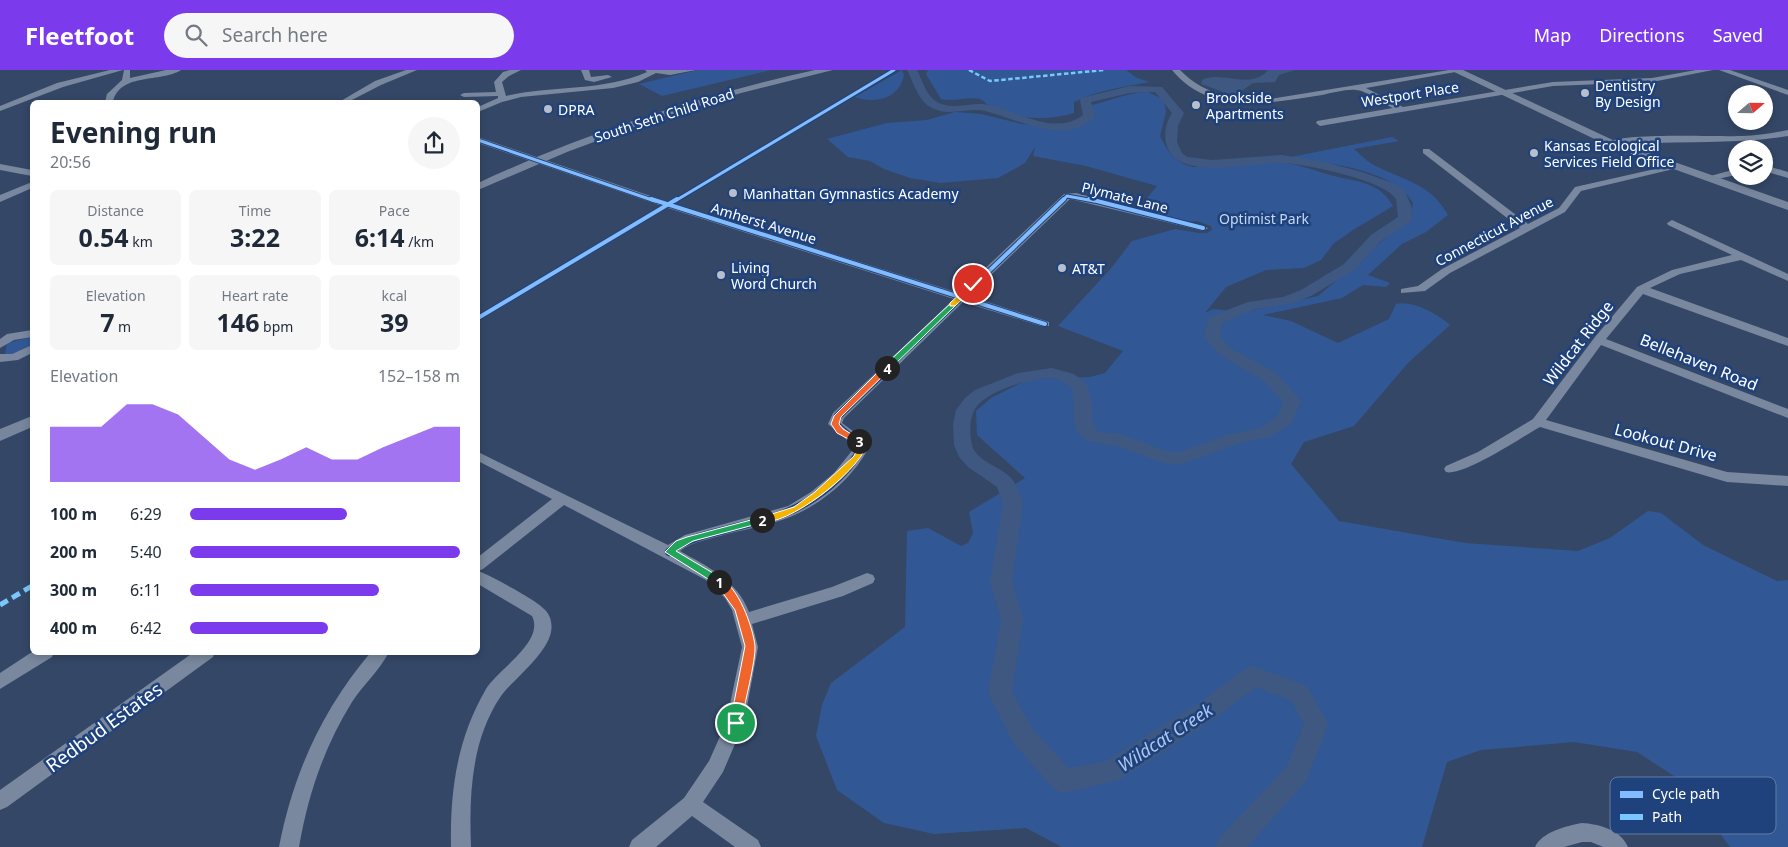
<!DOCTYPE html>
<html lang="en">
<head>
<meta charset="utf-8">
<style>
  :root { --surface:#fff; --page:#f6f6f7; --text:#1f2937; --muted:#747a83; --accent:#7c3aed }
  body { margin:0; font-family:"Noto Sans",sans-serif; background:var(--page); color:var(--text); height:100vh; display:flex; flex-direction:column; font-size:19px; white-space:nowrap }
  * { box-sizing:border-box; margin:0 }
  p { font-size:16px; color:var(--muted) }
  .icon { flex:none; width:28px; height:28px; fill:none; stroke:currentColor; stroke-width:2; stroke-linecap:round; stroke-linejoin:round }
  .map { position:relative; flex:1; overflow:hidden }
  .sheet { position:absolute; left:30px; top:30px; width:450px; height:555px; display:flex; flex-direction:column; background:var(--surface); border-radius:8px; box-shadow:0 2px 8px #0003 }
  .sheet>* { flex:none }
  .needle { width:32px; rotate:70deg }
  .fabs { position:absolute; left:1728px; top:15px; display:grid; gap:10px }
  .fabs a { display:grid; place-items:center; width:45px; height:45px; border-radius:50%; background:var(--surface); box-shadow:0 2px 8px #0003; font-size:25px }
  .pin { position:absolute; display:grid; place-items:center; width:42px; height:42px; color:#fff; margin:-21px; border:2px solid #fff; border-radius:50%; box-shadow:0 1px 5px #0007 }
  .km { position:absolute; width:25px; height:25px; margin:-12px; border-radius:50%; background:#222; color:#fff; font-size:14px; line-height:25px; text-align:center }
  .round { display:grid; place-items:center; flex:none; width:52px; height:52px; border-radius:26px; background:var(--page) }
  .overview { display:flex; align-items:center; justify-content:space-between; height:85px; padding:0 20px }
  h1 { font-size:28px; font-weight:700; line-height:38px }
  .stats { display:grid; grid-template-columns:repeat(3,1fr); gap:8px; height:85px; padding:5px 20px }
  .stats div { display:grid; align-content:center; border-radius:8px; background:var(--page); text-align:center }
  .stats b { font-size:25px; font-weight:700 }
  .stats small { font-size:14px; font-weight:400 }
  .stats p { font-size:14px }
  .chart { height:140px; padding:10px 20px }
  .chart p { display:flex; justify-content:space-between }
  .chart svg { width:100%; height:90px; margin-top:5px; fill:var(--accent); opacity:.7 }
  ul { padding:0 20px; list-style:none; font-size:16px }
  li { display:grid; grid-template-columns:80px 60px 1fr; align-items:center; height:38px }
  li i { height:12px; border-radius:6px; background:var(--accent) }
  header { display:flex; align-items:center; gap:30px; box-sizing:border-box; height:70px; padding:0 25px; background:var(--accent); color:#fff }
  header strong { font-size:24px }
  nav { display:flex; gap:28px; margin-inline-start:auto; font-size:18px }
  .search { width:350px; height:45px; background:var(--page); display:flex; align-items:center; gap:12px; box-sizing:border-box; padding:0 18px; border-radius:28px; color:var(--muted); font-size:19px }
  .map>svg:first-child { display:block }
  .green { fill:#315894 }
  .water { fill:#3e5882 }
  .lines { fill:none; stroke-linecap:round; stroke-linejoin:round }
  .river { fill:#3e5882; fill-rule:evenodd }
  .minor { fill:#79889e; fill-rule:evenodd }
  .major { fill:#78869d; fill-rule:evenodd }
  .quiet-far1 { stroke:#7ac7fe; stroke-width:2.5; stroke-dasharray:4.5 2.5; stroke-linecap:butt }
  .quiet { stroke:#7ac7fe; stroke-width:5; stroke-dasharray:9 5; stroke-linecap:butt }
  .cycleway-far2-casing { stroke:#1f427c; stroke-width:5 }
  .cycleway-far1-casing { stroke:#1f427c; stroke-width:6 }
  .cycleway-casing { stroke:#1f427c; stroke-width:8 }
  .cycleway-far2 { stroke:#80bcff; stroke-width:3 }
  .cycleway-far1 { stroke:#80bcff; stroke-width:4 }
  .cycleway { stroke:#80bcff; stroke-width:5 }
  .split-1 { fill:#f0652b; stroke:#fff }
  .split-2 { fill:#22a559; stroke:#fff }
  .split-3 { fill:#f5b400; stroke:#fff }
  .split-4 { fill:#f0652b; stroke:#fff }
  .split-5 { fill:#22a559; stroke:#fff }
  .split-6 { fill:#f5b400; stroke:#fff }
  .poi-dot { fill:#b8bfca; stroke:#1f427c; stroke-width:2 }
  .labels { text-anchor:middle; dominant-baseline:central; stroke-width:5; stroke-linejoin:round; paint-order:stroke }
  .far-poi-label { font-size:14px; fill:#fff; stroke:#1f427c; text-anchor:start }
  .far-street-label { font-size:14px; fill:#fff; stroke:#1f427c }
  .far-park-label { font-size:14px; fill:#c5d8f5; stroke:#1f427c }
  .street-label { font-size:16px; fill:#fff; stroke:#1f427c }
  .water-label { font-size:18px; font-style:italic; fill:#acc7ef; stroke:#1f427c }
  .near-street-label { font-size:19px; fill:#fff; stroke:#1f427c }
  .key { fill:#1f427c; stroke:#627ba3; stroke-width:1 }
  .key-label { font-size:14px; fill:#fff }
</style>
</head>
<body>
<header>
<strong>Fleetfoot</strong>
<div class="search"><svg class="icon" aria-label="search" viewBox="0 0 24 24"><circle cx="10" cy="10" r="6"/><path d="M15 15l6 6"/></svg>Search here</div>
<nav><a>Map</a><a>Directions</a><a>Saved</a></nav>
</header>
<div class="map">
<svg width="1788" height="777" viewBox="0 0 1788 777">
  <rect width="100%" height="100%" fill="#344767"/>
  <!-- green -->
  <g class="green">
    <polygon points="698,0 771,0 662,26 639,14"/>
    <path d="M902 0 904 5C899 29 875 34 855 27Z"/>
    <path d="M928 0H1126L1137 8 1150 12C1124 17 1098 20 1074 32V43C1047 51 1016 50 990 36 987 35 984 31 980 29 969 26 954 32 941 29L926 4Z"/>
    <path d="M1148 22 1164 30 1166 42 1160 66C1168 82 1174 92 1193 97 1220 96 1247 92 1274 92 1297 93 1317 102 1338 107 1361 112 1381 114 1393 136L1353 160 1333 174 1321 190 1304 198 1266 200 1226 217 1205 243 1213 239 1244 242 1318 226 1343 205 1357 196 1377 175 1408 150 1413 133C1392 98 1328 94 1291 87L1392 67 1399 71 1354 79C1360 84 1366 90 1372 94 1401 110 1430 112 1448 145L1426 162 1402 174 1368 205 1390 213 1386 217 1363 215 1342 228 1263 245 1291 251 1338 273 1389 249 1396 234C1413 230 1437 244 1450 255L1408 293 1354 356 1304 372 1291 394 1339 451 1465 473 1578 481 1610 468 1648 441 1661 443 1703 475 1777 511 1788 510V777H1730L1680 710 1637 682 1574 672 1481 680 1447 692 1422 777H1062L1026 758 934 764 884 753 837 720 816 666 822 635 831 613 905 557 907 461 928 458 961 476 968 473 973 463 969 442 1025 408 977 365 976 341 991 328 1029 309 1090 307 1105 303 1123 281 1058 256 1113 196 1132 171 1175 159 1199 163H1207L1212 160 1211 156 1197 151 1188 152 1138 139 1157 116 1086 96 1033 86 1035 77 1025 93 998 108 941 113 910 108 884 99 870 91 848 87 827 69 887 53 927 50 955 42 981 44 1022 54 1060 57 1078 55 1093 47 1092 35C1113 30 1126 23 1148 22Z"/>
    <polygon points="32,267 32,275 12,284 5,284 7,273"/>
  </g>
  <!-- water -->
  <path class="water" d="M1268 0H1295L1279 5 1275 12 1253 13 1240 22 1229 24 1201 14 1202 10C1221 0 1250 21 1268 0Z"/>
  <g class="lines">
    <!-- river -->
    <path class="river" d="M907 0H917C923 11 926 26 937 32 950 40 969 33 983 34 1015 38 1052 68 1083 45L1080 30 1081 28 1130 16 1162 17 1184 43 1178 56 1177 72 1182 83 1187 87 1212 90 1282 85 1325 92 1365 103 1395 114 1404 120 1411 135 1412 149 1410 152 1381 171 1354 200 1311 226 1291 234 1256 239 1222 253 1220 266 1230 278 1276 303 1301 331 1291 354 1270 367 1237 374 1182 394H1167L1117 376 1087 371 1077 361 1074 351 1073 319C1068 315 1063 311 1057 309 1036 305 983 321 974 341 969 350 970 365 972 375 976 391 999 396 1010 407 1017 414 1020 424 1023 434L1012 512 1023 549 1012 622 1032 658 1068 698 1104 692 1196 635 1245 599 1253 596 1307 616 1328 654 1306 711 1247 777H1215L1219 768 1287 696 1304 654 1291 630 1256 617 1214 649 1119 710 1063 723 1054 719 1014 674 988 623 1001 549 990 512 1003 434 997 417 968 397 959 387 954 375 953 354 956 340 965 328 975 320 1018 303 1052 298 1074 304 1087 314 1093 339 1092 351 1098 362 1120 364 1169 382H1180L1227 365 1259 358 1277 347 1283 332 1264 311 1218 284 1204 266 1209 247 1248 232 1283 227 1301 220 1344 194 1371 165 1398 147 1396 129C1385 110 1303 93 1280 93 1252 92 1178 112 1167 76 1163 65 1166 53 1172 43L1155 22 1130 23 1091 32 1095 46C1069 78 1015 48 985 41 968 37 948 47 932 38 918 31 914 13 907 0Z"/>
    <!-- minor -->
    <g class="minor">
      <polygon points="110,0 123,0 63,17 0,41 0,36 57,13"/>
      <path d="M124 0H130V8L166 0H181C161 13 120 2 113 32H105L107 24 122 10Z"/>
      <polygon points="406,0 417,0 381,15 348,32 339,32 375,11"/>
      <path d="M510 0H521L509 6 502 12 506 26C552 15 602 22 647 2L645 0H696L670 5 656 3 638 12 613 18 521 27 502 32 478 42V37L498 28V26L464 27 460 25 464 23 496 22 494 12 503 2Z"/>
      <polygon points="581,0 589,0 591,7 608,5 612,7 594,12 585,10"/>
      <path d="M1172 0H1180C1205 26 1235 29 1270 29L1449 0 1461 1 1366 18 1403 37 1553 12 1652 8 1696 0H1713L1652 12 1553 16 1320 56 1316 53 1317 51 1393 38C1384 34 1365 20 1356 20 1346 19 1332 23 1322 25 1271 33 1209 46 1172 0Z"/>
      <polygon points="1719,0 1730,0 1788,20 1788,25"/>
      <path d="M1788 60V66C1729 76 1670 69 1611 76L1607 73C1621 62 1718 67 1742 66 1757 66 1773 63 1788 60Z"/>
      <path d="M478 67 671 133 959 223 1064 124 1076 123 1208 158 1203 161 1070 129 969 226 1049 252V256H1041L963 232 844 348 842 353 861 367 869 377C853 408 822 434 790 447 770 455 747 459 727 464 711 469 693 471 680 481 708 497 737 510 749 542L832 517 867 503 873 505 875 509 873 513 843 526 752 554 758 577 744 653 723 702 703 732 758 770 761 777H735L692 746 656 777H629L632 770 684 728 709 691 726 653 742 577 732 540 725 528 706 510 564 435 483 499 478 501V487L552 429 478 391V382L668 475 685 465 788 436 811 422 834 403 855 377 828 354 833 343 954 229 665 137 478 73Z"/>
      <polygon points="1423,79 1429,79 1528,154 1559,138 1575,117 1677,94 1682,97 1581,121 1565,142 1450,203 1425,221 1401,223 1401,219 1418,216 1442,199 1520,158 1423,83"/>
      <polygon points="0,94 32,100 32,106 0,100"/>
      <polygon points="1764,95 1788,102 1788,108 1764,101"/>
      <polygon points="1736,99 1736,105 1708,111 1703,108"/>
      <polygon points="32,112 32,118 0,132 0,125"/>
      <path d="M1672 150 1788 204V211L1741 190 1680 204 1650 218 1788 268V276L1643 224 1606 269 1788 339V348L1601 275 1546 350 1727 402 1788 406V416L1727 412 1540 357C1522 367 1463 407 1446 402L1444 399 1446 396 1478 382 1533 349 1595 267 1637 217 1672 200 1732 185 1668 155 1667 153Z"/>
      <polygon points="32,260 32,267 14,270 0,278 0,269 7,264"/>
      <polygon points="32,275 32,283 18,290 0,292 0,284 12,284"/>
      <path d="M478 501C488 504 538 531 544 539 547 541 551 548 551 552 557 577 514 608 501 626 471 670 469 726 471 777H451C450 720 457 669 486 619 498 599 545 572 532 546L478 514Z"/>
      <polygon points="32,582 54,582 52,587 0,619 0,603"/>
      <polygon points="194,582 215,582 213,587 7,737 0,740 0,720"/>
      <path d="M371 582H389C380 600 363 615 352 632 324 677 308 725 299 777H279C293 704 322 640 371 582Z"/>
      <path d="M1582 753C1599 754 1621 760 1628 777H1603L1591 772H1582L1564 777H1535C1542 762 1566 756 1582 753Z"/>
    </g>
    <!-- major -->
    <g class="major">
      <path d="M815 0H833L741 23 653 50 567 82 478 120V113C586 63 698 26 815 0Z"/>
      <polygon points="1450,0 1463,0 1615,71 1788,132 1788,140 1607,75"/>
      <polygon points="32,346 32,357 0,371 0,359"/>
    </g>
    <!-- quiet-far1 -->
    <polyline class="quiet-far1" points="969,0 990,11 1104,0"/>
    <!-- quiet -->
    <polyline class="quiet" points="0,535 32,516"/>
    <!-- cycleway-far2 casing -->
    <g class="cycleway-far2-casing">
      <g id="cycleway-far2">
        <polyline points="478,70 655,131"/>
        <polyline points="675,131 894,0"/>
        <polyline points="1062,131 1067,126 1094,131"/>
      </g>
    </g>
    <!-- cycleway-far1 casing -->
    <g class="cycleway-far1-casing">
      <g id="cycleway-far1">
        <polyline points="651,129 1045,254"/>
        <polyline points="1089,129 1203,158"/>
        <polyline points="478,248 677,129"/>
        <polyline points="890,296 1064,129"/>
      </g>
    </g>
    <!-- cycleway casing -->
    <g class="cycleway-casing">
      <path id="cycleway" d="M669 482C686 469 705 465 725 460 745 454 766 451 785 443 815 431 847 406 862 377L835 354 838 346 891 295"/>
    </g>
    <!-- cycleway-far2 -->
    <use href="#cycleway-far2" class="cycleway-far2"/>
    <!-- cycleway-far1 -->
    <use href="#cycleway-far1" class="cycleway-far1"/>
    <!-- cycleway -->
    <use href="#cycleway" class="cycleway"/>
  </g>
  <!-- split-1 -->
  <path class="split-1" d="M719 508C738 515 753 557 755 576 756 590 744 636 741 653L736 657 730 653 745 576 735 540 715 512Z"/>
  <!-- split-2 -->
  <polygon class="split-2" points="762,447 765,448 765,452 693,471 676,481 723,509 723,514 716,514 665,482 676,471 687,467"/>
  <!-- split-3 -->
  <path class="split-3" d="M856 370H861L866 377C856 403 788 457 759 452V448L794 437 815 422 854 386 858 377Z"/>
  <!-- split-4 -->
  <polygon class="split-4" points="884,296 891,298 841,347 839,354 843,359 863,371 856,373 837,363 831,354 834,346"/>
  <!-- split-5 -->
  <polygon class="split-5" points="952,232 955,236 890,299 884,299 884,296"/>
  <!-- split-6 -->
  <polygon class="split-6" points="973,212 976,216 955,236 950,236 950,233"/>
  <!-- markers -->
  <g class="poi-dot">
    <circle cx="1585" cy="23" r="5"/>
    <circle cx="1196" cy="35" r="5"/>
    <circle cx="548" cy="39" r="5"/>
    <circle cx="1534" cy="83" r="5"/>
    <circle cx="733" cy="123" r="5"/>
    <circle cx="1062" cy="198" r="5"/>
    <circle cx="721" cy="205" r="5"/>
  </g>
  <g class="labels">
    <!-- far-poi labels -->
    <g class="far-poi-label">
      <text x="1595" y="15">Dentistry<tspan x="1595" dy="16">By Design</tspan></text>
      <text x="1206" y="27">Brookside<tspan x="1206" dy="16">Apartments</tspan></text>
      <text x="558" y="39">DPRA</text>
      <text x="1544" y="75">Kansas Ecological<tspan x="1544" dy="16">Services Field Office</tspan></text>
      <text x="743" y="123">Manhattan Gymnastics Academy</text>
      <text x="731" y="197">Living<tspan x="731" dy="16">Word Church</tspan></text>
      <text x="1072" y="198">AT&amp;T</text>
    </g>
    <!-- far-street labels -->
    <g class="far-street-label">
      <text transform="translate(1410 24) rotate(-9)">Westport Place</text>
      <text transform="translate(664 45) rotate(-18)">South Seth Child Road</text>
      <text transform="translate(1125 127) rotate(14)">Plymate Lane</text>
      <text transform="translate(764 153) rotate(17)">Amherst Avenue</text>
      <text transform="translate(1494 161) rotate(-28)">Connecticut Avenue</text>
    </g>
    <!-- far-park labels -->
    <g class="far-park-label">
      <text x="1264" y="148">Optimist Park</text>
    </g>
    <!-- street labels -->
    <g class="street-label">
      <text transform="translate(1578 273) rotate(-52)">Wildcat Ridge</text>
      <text transform="translate(1699 292) rotate(22)">Bellehaven Road</text>
      <text transform="translate(1666 372) rotate(15)">Lookout Drive</text>
    </g>
    <!-- water labels -->
    <g class="water-label">
      <text transform="translate(1165 667) rotate(-33)">Wildcat Creek</text>
    </g>
    <!-- near-street labels -->
    <g class="near-street-label">
      <text transform="translate(104 657) rotate(-36)">Redbud Estates</text>
    </g>
  </g>
  <!-- legend -->
  <rect x="1610" y="707" width="166" height="57" rx="8" class="key"/>
  <rect x="1620" y="721" width="23" height="7" fill="#80bcff"/>
  <rect x="1620" y="744" width="23" height="6" fill="#7ac7fe"/>
  <g class="key-label">
    <text x="1652" y="729">Cycle path</text>
    <text x="1652" y="752">Path</text>
  </g>
</svg>
<div class="fabs">
<a><svg class="needle" viewBox="-14 -14 28 28"><path d="M0-13l5 13h-10z" fill="#e53935"/><path d="M0 13l5-13h-10z" fill="#747a83"/></svg></a>
<a><svg class="icon" aria-label="layers" viewBox="0 0 24 24"><path d="M12 4l9 5-9 5-9-5zM3 14l9 5 9-5"/></svg></a>
</div>
<div class="pin" style="left:736px;top:653px;background:#1e9e55"><svg class="icon" aria-label="arrive" viewBox="0 0 24 24"><path d="M6 21V4h12l-3 4 3 4H6"/></svg></div>
<div class="pin" style="left:973px;top:214px;background:#d93025"><svg class="icon" aria-label="check" viewBox="0 0 24 24"><path d="M5 12l5 5 9-10"/></svg></div>
<b class="km" style="left:719px;top:512px">1</b>
<b class="km" style="left:762px;top:450px">2</b>
<b class="km" style="left:859px;top:371px">3</b>
<b class="km" style="left:887px;top:298px">4</b>
<section class="sheet">
<div class="overview"><div><h1>Evening run</h1><p>20:56</p></div><a class="round"><svg class="icon" aria-label="share" viewBox="0 0 24 24"><path d="M12 15V3M7 8l5-5 5 5M5 13v7h14v-7"/></svg></a></div>
<div class="stats">
<div><p>Distance</p><b>0.54<small> km</small></b></div>
<div><p>Time</p><b>3:22</b></div>
<div><p>Pace</p><b>6:14<small> /km</small></b></div>
</div>
<div class="stats">
<div><p>Elevation</p><b>7<small> m</small></b></div>
<div><p>Heart rate</p><b>146<small> bpm</small></b></div>
<div><p>kcal</p><b>39</b></div>
</div>
<div class="chart"><p><span>Elevation</span>152–158 m</p>
<svg viewBox="0 0 160 44" preserveAspectRatio="none"><path d="M0 44V17L10 17L20 17L30 6L40 6L50 11L60 22L70 33L80 38L90 33L100 27L110 33L120 33L130 27L140 22L150 17L160 17V44z"/></svg>
</div>
<ul>
<li><b>100 m</b>6:29<i style="width:58%"></i></li>
<li><b>200 m</b>5:40<i style="width:100%"></i></li>
<li><b>300 m</b>6:11<i style="width:70%"></i></li>
<li><b>400 m</b>6:42<i style="width:51%"></i></li>
</ul>
</section>
</div>
</body>
</html>
